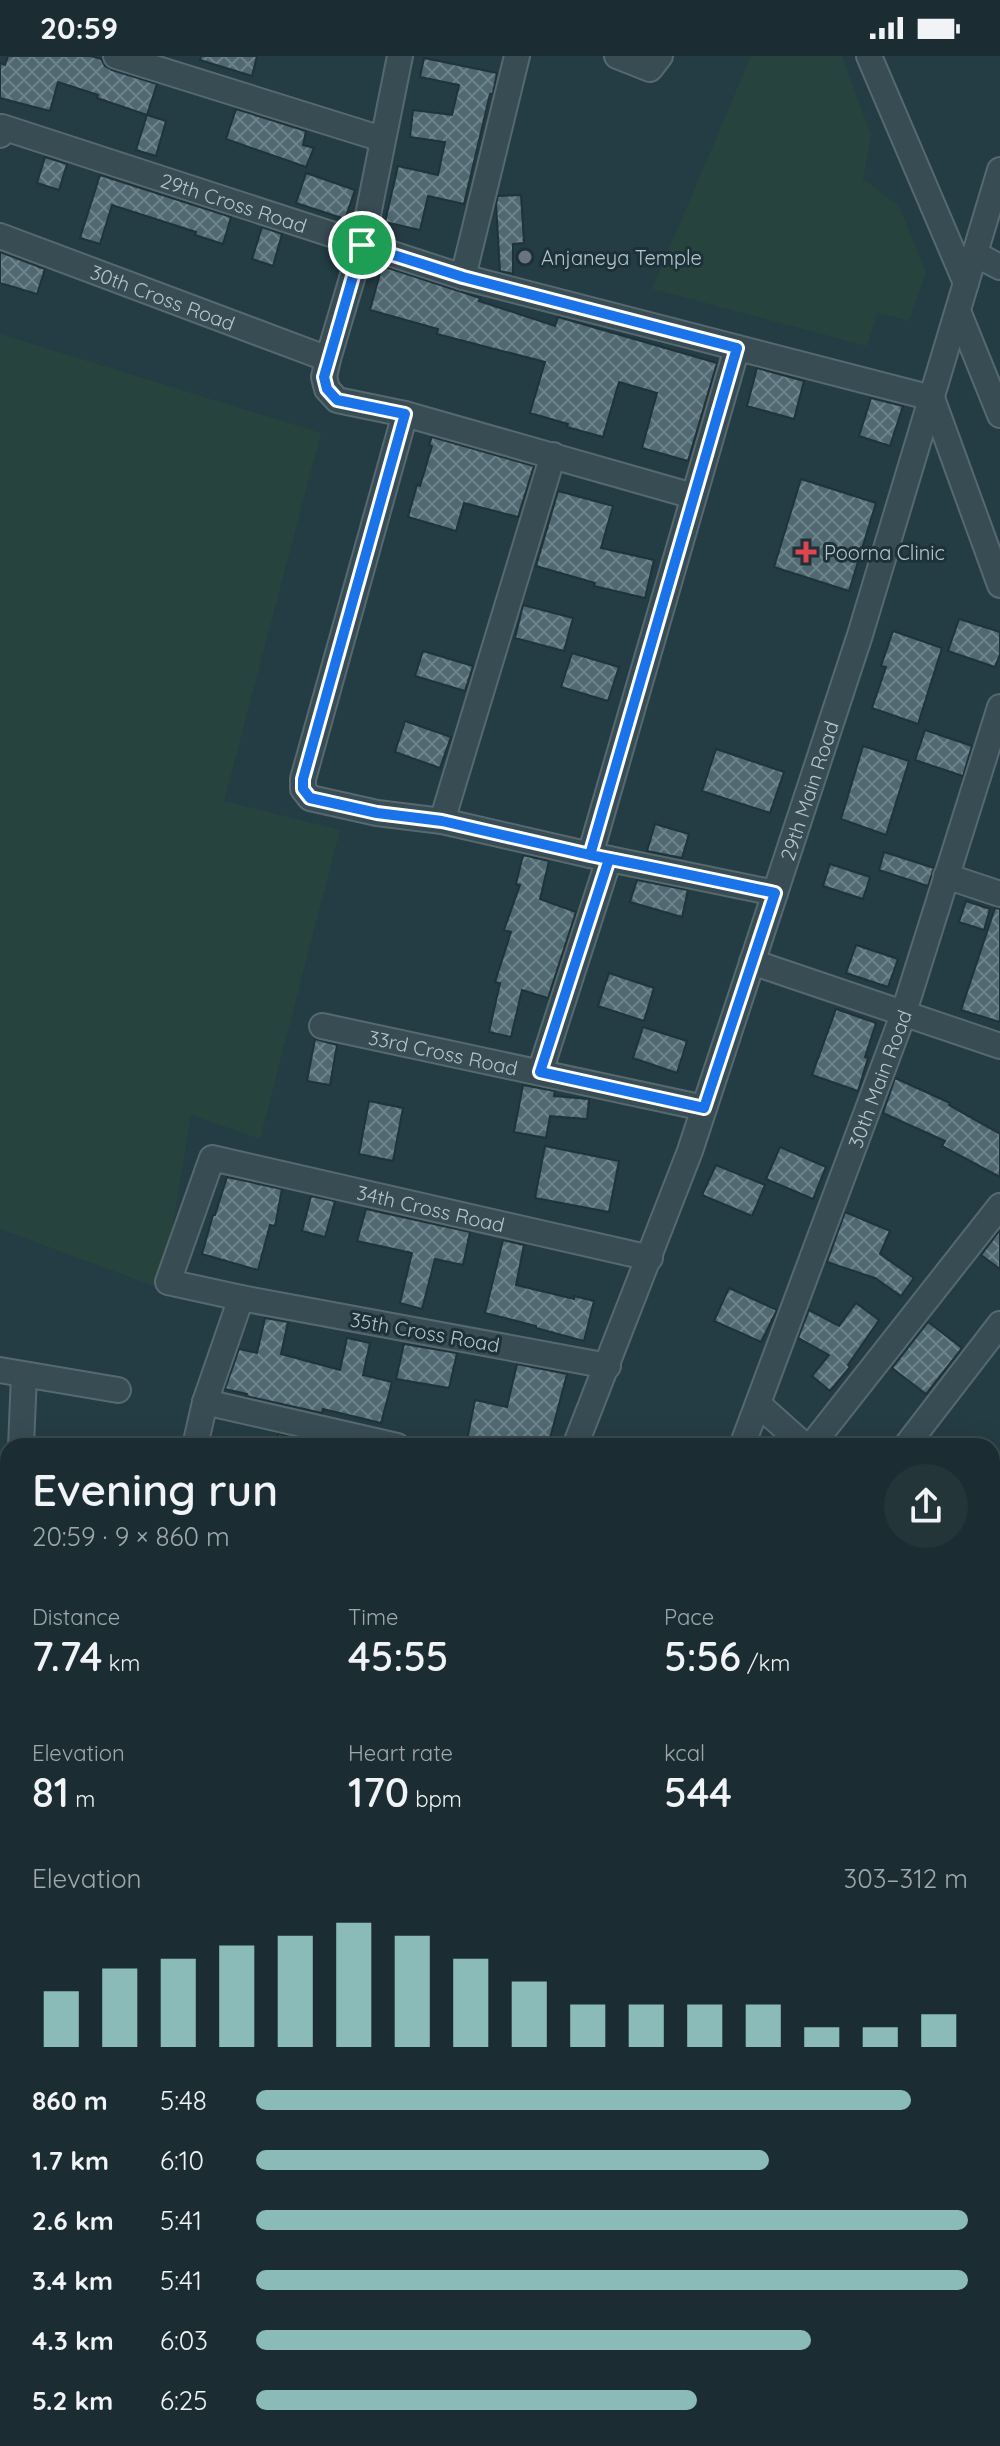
<!DOCTYPE html>
<html lang="en">
<head>
<meta charset="utf-8">
<style>
  :root { --surface:#1b2d32; --page:#24353a; --text:#f1f3f6; --muted:#a0a8ac; --line:#39494d; --accent:#8bbbb9 }
  body { margin:0; font-family:Quicksand,sans-serif; background:var(--page); color:var(--text); height:100vh; display:flex; flex-direction:column; font-size:30px; white-space:nowrap }
  * { box-sizing:border-box; margin:0 }
  p { font-size:26px; color:var(--muted) }
  .icon { flex:none; width:44px; height:44px; fill:none; stroke:currentColor; stroke-width:2; stroke-linecap:round; stroke-linejoin:round }
  .map { position:relative; flex:1; overflow:hidden }
  .details { position:absolute; left:0px; top:1382px; width:1000px; height:1008px; display:flex; flex-direction:column; background:var(--surface); border-radius:24px 24px 0 0; box-shadow:0 8px 32px #0002,0 0 0 2px var(--line) }
  .details>* { flex:none }
  .pin { position:absolute; display:grid; place-items:center; width:68px; height:68px; color:#fff; margin:-34px; border:4px solid #fff; border-radius:50%; box-shadow:0 2px 8px #0007 }
  .round { display:grid; place-items:center; flex:none; width:84px; height:84px; border-radius:42px; background:var(--page) }
  .overview { display:flex; align-items:center; justify-content:space-between; height:136px; padding:0 32px }
  h1 { font-size:44px; font-weight:600; line-height:60px }
  .figures { display:grid; grid-template-columns:repeat(3,1fr); gap:12px; height:136px; padding:8px 32px }
  .figures div { display:grid; align-content:center }
  .figures b { font-size:40px; font-weight:600 }
  .figures small { font-size:22px; font-weight:400 }
  .figures p { font-size:22px }
  .chart { height:224px; padding:16px 32px }
  .chart p { display:flex; justify-content:space-between }
  .chart svg { width:100%; height:144px; margin-top:8px; stroke:var(--accent); stroke-width:6 }
  ul { padding:0 32px; list-style:none; font-size:26px }
  li { display:grid; grid-template-columns:128px 96px 1fr; align-items:center; height:60px }
  li i { height:20px; border-radius:10px; background:var(--accent) }
  .status { display:flex; justify-content:space-between; align-items:center; height:56px; padding:0 40px; background:var(--surface); direction:ltr }
  .status svg { height:22px; fill:currentColor }
  .map>svg:first-child { display:block }
  .green { fill:#26443d }
  .lines { fill:none; stroke-linecap:round; stroke-linejoin:round }
  .stream { stroke:#345c6a; stroke-width:6 }
  .building { fill:url(#building-cross-hatch); stroke:#1f333a; stroke-width:2 }
  .minor-casing { stroke:#566970; stroke-width:28 }
  .minor { stroke:#384c53; stroke-width:24 }
  .route-casing { stroke:#fff; stroke-width:16 }
  .route { stroke:#1a73e8; stroke-width:10 }
  .worship-dot { fill:#6b7280; stroke:#1d3138; stroke-width:3 }
  .health-dot { fill:#e0444e; stroke:#1d3138; stroke-width:3 }
  .labels { text-anchor:middle; dominant-baseline:central; stroke-width:6; stroke-linejoin:round; paint-order:stroke }
  .street-label { font-size:20px; fill:#b5c6cd; stroke:#1d3138 }
  .poi-label { font-size:20px; fill:#b5c6cd; stroke:#1d3138; text-anchor:start }
</style>
</head>
<body>
<div class="status"><b>20:59</b><svg viewBox="0 0 49 12"><path d="M0 12V9h3v3zM5 12V6h3v6zM10 12V3h3v9zM15 12V0h3v12zM26 1h20v11H26zM47 4h2v5h-2z"/></svg></div>
<div class="map">
<svg width="1000" height="2390" viewBox="0 0 1000 2390">
  <defs>
    <pattern id="building-cross-hatch" width="8" height="8" patternUnits="userSpaceOnUse" patternTransform="scale(2)"><rect width="8" height="8" fill="#4f6871"/><path d="M0 0l8 8M0 8l8-8" fill="none" stroke="#6e838a"/></pattern>
  </defs>
  <rect width="100%" height="100%" fill="#243c43"/>
  <!-- green -->
  <g class="green">
    <polygon points="751,0 842,0 871,79 863,123 899,150 926,217 909,265 877,257 867,290 652,233"/>
    <polygon points="0,278 321,377 224,745 340,774 260,1083 191,1059 162,1233 0,1173"/>
  </g>
  <g class="lines">
    <!-- stream -->
    <g class="stream">
      <polyline points="992,1863 1000,1853"/>
      <polyline points="664,2390 665,2382"/>
    </g>
  </g>
  <!-- building -->
  <g class="building">
    <polygon points="8,0 91,0 101,3 105,10 112,14 157,28 147,59 97,42 98,39 58,26 50,55 0,42 0,7 5,9"/>
    <polygon points="201,0 257,0 252,20 200,4"/>
    <polygon points="424,2 497,17 493,37 490,38 464,148 428,140 420,174 385,166 398,110 438,119 445,86 410,81 413,54 452,59 459,29 420,21"/>
    <polygon points="236,53 306,75 303,89 314,92 306,111 226,83"/>
    <polygon points="147,59 166,65 156,100 136,94"/>
    <polygon points="45,101 67,108 59,134 37,127"/>
    <polygon points="306,117 355,134 345,163 296,147"/>
    <polygon points="100,119 231,161 223,188 195,179 196,176 112,149 100,188 80,182"/>
    <polygon points="521,139 524,187 513,188 513,218 500,215 496,148 498,140"/>
    <polygon points="262,171 282,178 273,210 252,203"/>
    <polygon points="0,196 45,213 37,238 0,227"/>
    <polygon points="382,210 480,242 479,245 555,270 558,261 717,307 688,405 642,392 657,337 619,326 603,381 567,371 568,368 530,357 545,306 437,278 438,273 370,254"/>
    <polygon points="757,312 804,325 794,363 747,350"/>
    <polygon points="871,342 903,350 890,390 859,380"/>
    <polygon points="432,381 534,410 518,461 464,447 456,475 408,461 417,429 420,430 432,390 429,389"/>
    <polygon points="801,423 876,447 849,535 774,511"/>
    <polygon points="558,435 613,450 601,492 654,504 645,542 594,530 595,527 536,510"/>
    <polygon points="523,549 573,562 564,595 515,582"/>
    <polygon points="959,563 1000,576 1000,598 995,611 948,595"/>
    <polygon points="893,575 942,592 918,668 872,652 886,611 881,610"/>
    <polygon points="423,595 473,610 465,635 415,620"/>
    <polygon points="572,597 619,611 608,645 561,631"/>
    <polygon points="405,665 451,681 440,712 395,696"/>
    <polygon points="925,674 972,690 963,720 915,704"/>
    <polygon points="863,690 909,705 886,779 841,763"/>
    <polygon points="716,693 784,716 770,757 702,735"/>
    <polygon points="655,768 689,778 682,802 647,795"/>
    <polygon points="884,796 934,812 928,830 879,814"/>
    <polygon points="523,799 549,805 540,843 576,856 548,942 522,934 511,981 489,976 500,927 495,926 511,876 504,874 520,829 516,828"/>
    <polygon points="830,808 870,821 863,843 823,830"/>
    <polygon points="637,824 688,834 682,861 630,846"/>
    <polygon points="966,845 990,853 984,874 959,866"/>
    <polygon points="995,852 1000,853 1000,966 961,954"/>
    <polygon points="856,889 898,903 888,931 846,917"/>
    <polygon points="609,917 654,932 644,965 598,950"/>
    <polygon points="836,953 876,967 865,1001 868,1002 858,1035 812,1019"/>
    <polygon points="643,971 687,985 677,1017 633,1002"/>
    <polygon points="315,983 337,989 330,1029 307,1025"/>
    <polygon points="895,1022 950,1047 949,1049 1000,1078 1000,1121 942,1090 945,1085 883,1057"/>
    <polygon points="523,1029 555,1035 554,1040 589,1043 587,1063 550,1060 546,1082 514,1076"/>
    <polygon points="369,1045 403,1052 393,1105 359,1098"/>
    <polygon points="545,1090 619,1105 609,1156 535,1142"/>
    <polygon points="780,1091 826,1111 813,1143 766,1123"/>
    <polygon points="716,1109 765,1129 752,1160 702,1139"/>
    <polygon points="227,1121 282,1133 275,1170 270,1169 258,1214 202,1198 213,1159 215,1159"/>
    <polygon points="311,1140 335,1145 325,1181 302,1175"/>
    <polygon points="366,1153 470,1176 463,1209 435,1203 422,1253 400,1247 412,1197 357,1185"/>
    <polygon points="845,1156 890,1175 880,1198 914,1222 901,1240 875,1222 827,1206"/>
    <polygon points="1000,1174 1000,1213 981,1199"/>
    <polygon points="503,1184 524,1189 516,1229 574,1243 574,1240 594,1245 584,1285 536,1272 536,1270 485,1257"/>
    <polygon points="729,1232 777,1254 761,1286 714,1265"/>
    <polygon points="856,1247 879,1264 848,1309 850,1311 830,1335 812,1320 829,1299 798,1282 809,1254 839,1270"/>
    <polygon points="265,1262 288,1266 281,1298 340,1314 347,1282 370,1287 363,1319 392,1326 381,1367 323,1353 322,1357 246,1340 247,1338 225,1333 239,1293 257,1297"/>
    <polygon points="928,1266 962,1292 926,1338 892,1312"/>
    <polygon points="404,1288 457,1297 449,1332 396,1323"/>
    <polygon points="517,1308 567,1318 548,1390 496,1390 467,1384 475,1344 507,1351"/>
    <polygon points="278,1378 303,1384 301,1390 276,1390"/>
  </g>
  <g class="lines">
    <!-- minor casing -->
    <g class="minor-casing">
      <g id="minor">
        <polyline points="116,0 382,83"/>
        <polyline points="400,0 362,189 328,303 324,321 327,333 337,344 405,358 693,440"/>
        <polyline points="617,0 650,13 660,0"/>
        <polyline points="869,0 966,227"/>
        <path id="s1" d="M0 79 2 71 463 221 932 342 1000 529"/>
        <path id="s2" d="M0 180 328 303"/>
        <polyline points="975,198 1000,211"/>
        <polyline points="463,221 517,0"/>
        <polyline points="958,255 1000,359"/>
        <polyline points="405,358 303,723 303,733 310,742 377,757 442,765 590,799 775,837"/>
        <polyline points="442,765 553,399"/>
        <polyline points="590,799 737,292"/>
        <polyline points="946,820 1000,838"/>
        <polyline points="752,906 1000,990"/>
        <path id="s3" d="M322 970 704 1052"/>
        <polyline points="540,1016 609,803"/>
        <path id="s4" d="M608 1310 241 1242 168 1226 212 1102 650 1202"/>
        <polyline points="0,1314 118,1334"/>
        <polyline points="205,1346 397,1390"/>
        <polyline points="758,1348 805,1390"/>
        <polyline points="21,1390 24,1319"/>
        <polyline points="195,1390 205,1346 241,1242"/>
        <path id="s5" d="M575 1390 690 1095 860 579 1000 114"/>
        <path id="s6" d="M742 1390 903 959 1000 651"/>
        <polyline points="811,1390 1000,1150"/>
        <polyline points="906,1390 1000,1268"/>
        <polyline points="992,1474 1000,1481"/>
        <polyline points="992,1526 1000,1520"/>
        <polyline points="0,1706 8,1708"/>
        <polyline points="992,1727 1000,1732"/>
        <polyline points="0,1935 8,1735"/>
        <polyline points="0,2289 8,2290"/>
      </g>
    </g>
    <!-- minor -->
    <use href="#minor" class="minor"/>
  </g>
  <g class="lines">
    <!-- route casing -->
    <g class="route-casing">
      <path id="route" d="M362 189 324 321 327 333 337 344 405 358 303 723V733L310 742 377 757 442 765 590 799 609 803 540 1016 704 1052 775 837C714 824 652 811 590 799L737 292 463 221 362 189"/>
    </g>
    <!-- route -->
    <use href="#route" class="route"/>
  </g>
  <!-- markers -->
  <circle class="worship-dot" cx="525" cy="201" r="8"/>
  <path class="health-dot" d="M802 484h8v8h8v8h-8v8h-8v-8h-8v-8h8z"/>
  <g class="labels">
    <!-- street labels -->
    <g class="street-label">
      <text stroke="none"><textPath href="#s1" startOffset="252">29th Cross Road</textPath></text>
      <text stroke="none"><textPath href="#s2" startOffset="174">30th Cross Road</textPath></text>
      <text stroke="none"><textPath href="#s5" startOffset="696">29th Main Road</textPath></text>
      <text stroke="none"><textPath href="#s3" startOffset="124">33rd Cross Road</textPath></text>
      <text stroke="none"><textPath href="#s6" startOffset="392">30th Main Road</textPath></text>
      <text stroke="none"><textPath href="#s4" startOffset="804">34th Cross Road</textPath></text>
      <text transform="translate(425 1276) rotate(10)">35th Cross Road</text>
    </g>
    <!-- poi labels -->
    <g class="poi-label">
      <text x="541" y="201">Anjaneya Temple</text>
      <text x="824" y="496">Poorna Clinic</text>
    </g>
  </g>
</svg>
<div class="pin" style="left:362px;top:189px;background:#1e9e55"><svg class="icon" aria-label="arrive" viewBox="0 0 24 24"><path d="M6 21V4h12l-3 4 3 4H6"/></svg></div>
<section class="details">
<div class="overview"><div><h1>Evening run</h1><p>20:59 · 9 × 860 m</p></div><a class="round"><svg class="icon" aria-label="share" viewBox="0 0 24 24"><path d="M12 15V3M7 8l5-5 5 5M5 13v7h14v-7"/></svg></a></div>
<div class="figures">
<div><p>Distance</p><b>7.74<small> km</small></b></div>
<div><p>Time</p><b>45:55</b></div>
<div><p>Pace</p><b>5:56<small> /km</small></b></div>
</div>
<div class="figures">
<div><p>Elevation</p><b>81<small> m</small></b></div>
<div><p>Heart rate</p><b>170<small> bpm</small></b></div>
<div><p>kcal</p><b>544</b></div>
</div>
<div class="chart"><p><span>Elevation</span>303–312 m</p>
<svg viewBox="0 0 160 44" preserveAspectRatio="none"><path d="M5 44V27M15 44V20M25 44V17M35 44V13M45 44V10M55 44V6M65 44V10M75 44V17M85 44V24M95 44V31M105 44V31M115 44V31M125 44V31M135 44V38M145 44V38M155 44V34"/></svg>
</div>
<ul>
<li><b>860 m</b>5:48<i style="width:92%"></i></li>
<li><b>1.7 km</b>6:10<i style="width:72%"></i></li>
<li><b>2.6 km</b>5:41<i style="width:100%"></i></li>
<li><b>3.4 km</b>5:41<i style="width:100%"></i></li>
<li><b>4.3 km</b>6:03<i style="width:78%"></i></li>
<li><b>5.2 km</b>6:25<i style="width:62%"></i></li>
</ul>
</section>
</div>
</body>
</html>
